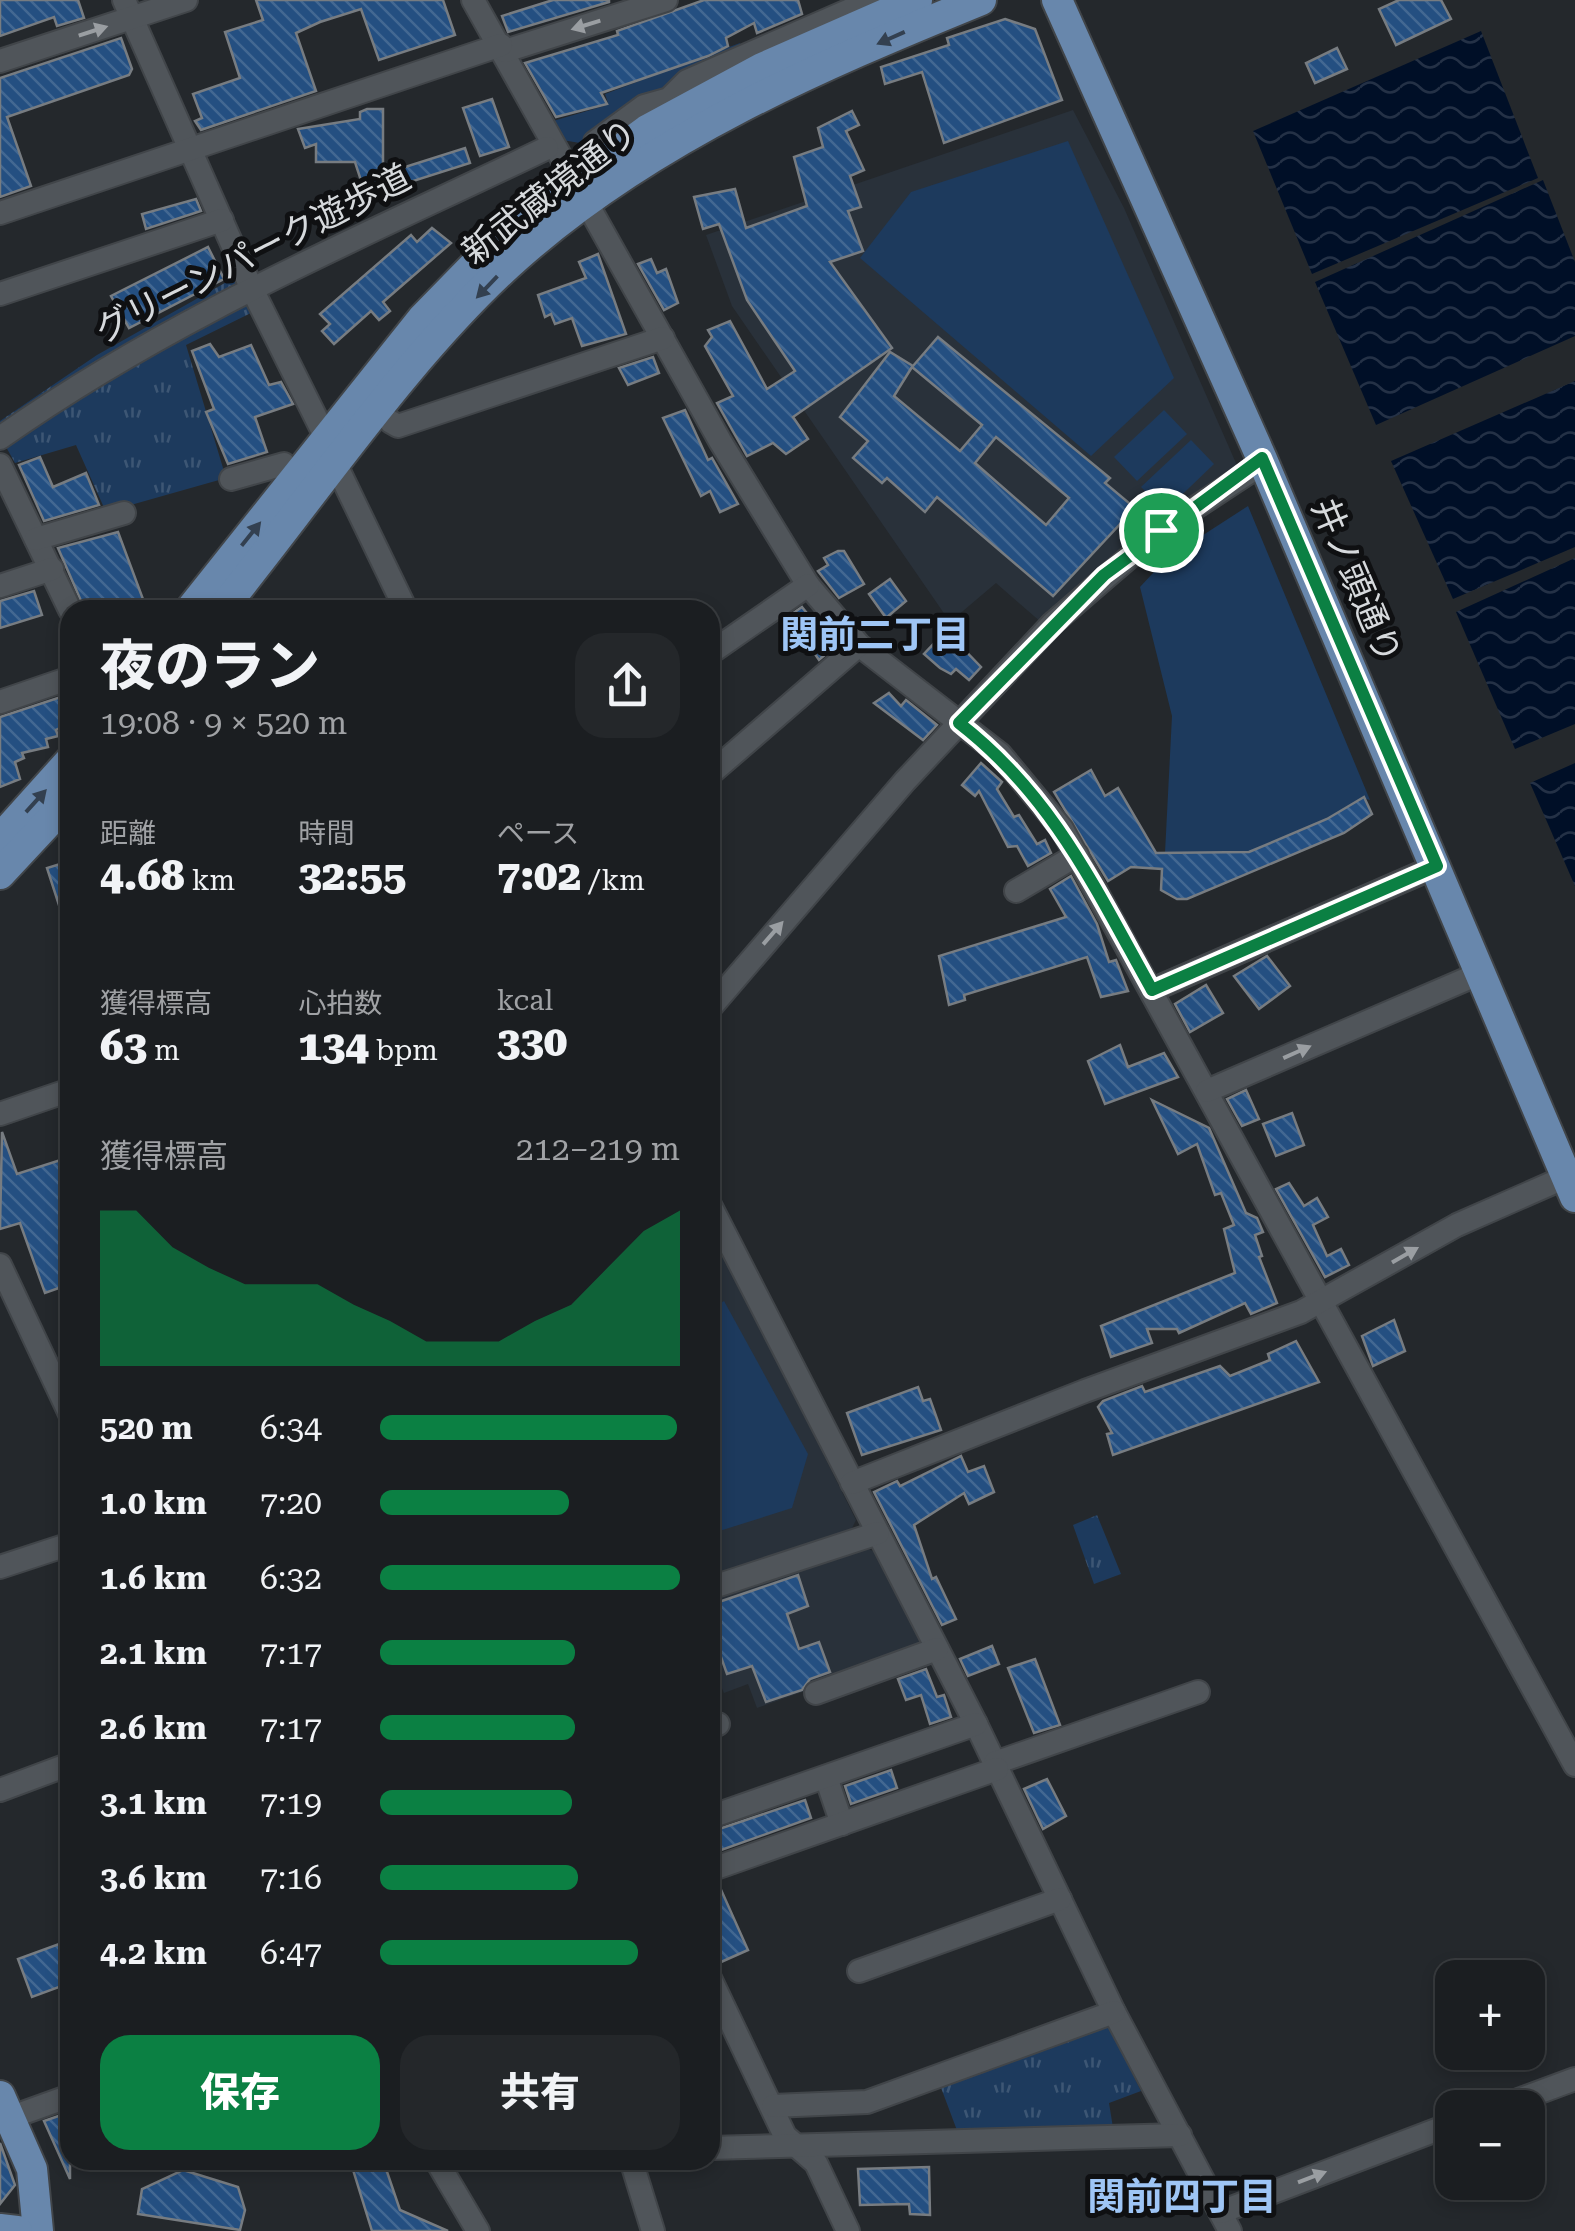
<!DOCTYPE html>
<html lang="ja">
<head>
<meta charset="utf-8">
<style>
  :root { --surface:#1b1e21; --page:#24272a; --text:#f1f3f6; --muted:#a0a2a5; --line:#393c3f; --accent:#0b8043 }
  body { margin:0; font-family:"Roboto Serif","Noto Sans JP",serif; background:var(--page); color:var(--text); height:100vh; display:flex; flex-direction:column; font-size:38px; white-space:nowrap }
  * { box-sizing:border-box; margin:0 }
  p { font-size:32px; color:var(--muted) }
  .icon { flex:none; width:55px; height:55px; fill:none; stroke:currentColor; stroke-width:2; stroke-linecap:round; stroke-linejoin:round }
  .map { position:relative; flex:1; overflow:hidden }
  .drawer { position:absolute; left:60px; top:600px; width:660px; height:1570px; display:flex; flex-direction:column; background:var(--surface); border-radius:30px; box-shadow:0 5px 15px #0003,0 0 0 2px var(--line) }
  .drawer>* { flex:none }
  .fabs { position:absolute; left:1435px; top:1960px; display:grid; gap:20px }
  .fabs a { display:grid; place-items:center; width:110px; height:110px; border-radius:20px; background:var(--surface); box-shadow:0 5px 15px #0003,0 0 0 2px var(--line); font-size:50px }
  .pin { position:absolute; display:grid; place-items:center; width:85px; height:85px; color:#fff; margin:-42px; border:5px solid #fff; border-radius:50%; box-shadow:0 2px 10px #0007 }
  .round { display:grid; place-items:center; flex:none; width:105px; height:105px; border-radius:30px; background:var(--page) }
  .head { display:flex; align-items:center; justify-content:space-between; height:170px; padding:0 40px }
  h1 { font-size:55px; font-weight:800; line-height:75px }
  .stats { display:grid; grid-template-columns:repeat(3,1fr); gap:15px; height:170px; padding:10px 40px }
  .stats div { display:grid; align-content:center }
  .stats b { font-size:42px; font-weight:800 }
  .stats small { font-size:28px; font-weight:400 }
  .stats p { font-size:28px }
  .chart { height:280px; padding:20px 40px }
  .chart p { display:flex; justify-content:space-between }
  .chart svg { width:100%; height:180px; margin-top:10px; fill:var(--accent); opacity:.7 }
  .cta { display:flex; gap:20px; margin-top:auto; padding:20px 40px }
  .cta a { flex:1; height:115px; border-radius:30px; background:var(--accent); color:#fff; font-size:40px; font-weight:800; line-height:115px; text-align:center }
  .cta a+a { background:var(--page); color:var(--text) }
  ul { padding:0 40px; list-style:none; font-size:32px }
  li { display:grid; grid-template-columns:160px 120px 1fr; align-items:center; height:75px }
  li i { height:25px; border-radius:12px; background:var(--accent) }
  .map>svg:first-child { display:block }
  .built { fill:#29313a }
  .grass { fill:url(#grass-tufts) }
  .garden { fill:#1d3a5d }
  .water { fill:url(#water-waves) }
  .building { fill:url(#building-back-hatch); stroke:#777c81; stroke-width:2.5; fill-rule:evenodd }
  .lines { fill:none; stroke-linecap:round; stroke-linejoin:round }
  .street-casing { stroke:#414549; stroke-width:26 }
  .primary-casing { stroke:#414549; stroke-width:34 }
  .street { stroke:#50555a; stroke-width:22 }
  .primary { stroke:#6887ac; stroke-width:30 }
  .oneway { fill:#9a9ea2 }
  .oneway2 { fill:#334050 }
  .route-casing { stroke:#fff; stroke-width:20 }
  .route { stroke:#0b8043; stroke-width:12 }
  .labels { text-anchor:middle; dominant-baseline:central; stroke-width:10; stroke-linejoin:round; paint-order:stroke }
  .street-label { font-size:35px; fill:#d6d9dc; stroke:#0f1012 }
  .neighbourhood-label { font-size:38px; font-weight:bold; fill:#9ec5f5; stroke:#0f1012 }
</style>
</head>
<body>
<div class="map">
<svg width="1575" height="2231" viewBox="0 0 1575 2231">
  <defs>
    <pattern id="grass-tufts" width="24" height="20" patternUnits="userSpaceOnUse" patternTransform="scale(2.5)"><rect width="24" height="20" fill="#1d3a5d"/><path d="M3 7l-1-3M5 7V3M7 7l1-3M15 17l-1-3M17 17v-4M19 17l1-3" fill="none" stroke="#3d5674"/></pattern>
    <pattern id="water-waves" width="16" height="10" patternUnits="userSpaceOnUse" patternTransform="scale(2.5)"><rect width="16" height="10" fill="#000f27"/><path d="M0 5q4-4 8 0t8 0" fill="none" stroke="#243146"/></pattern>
    <pattern id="building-back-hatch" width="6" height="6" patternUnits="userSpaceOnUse" patternTransform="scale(2.5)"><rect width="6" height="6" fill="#244f81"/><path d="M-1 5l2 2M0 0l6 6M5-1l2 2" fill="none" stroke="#436892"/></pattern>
  </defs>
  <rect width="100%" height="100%" fill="#24282c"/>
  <!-- built -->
  <g class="built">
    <polygon points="1073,110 1124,208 1239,470 1042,623 996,583 950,622 732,306 706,235"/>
    <polygon points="710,1226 856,1520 851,1530 710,1578"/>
    <polygon points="862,1547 879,1553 923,1639 917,1651 757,1708 748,1684 724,1693 710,1662 710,1598"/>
  </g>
  <!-- grass -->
  <g class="grass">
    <polygon points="239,275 255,311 186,345 226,478 106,512 76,445 15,463 0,436 0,421 97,355"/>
    <polygon points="1097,1515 1121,1574 1094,1584 1073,1525"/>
    <polygon points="1107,2023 1141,2091 1109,2103 1113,2128 958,2133 940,2085"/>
  </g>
  <!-- garden -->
  <g class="garden">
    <polygon points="740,43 743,53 580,143 562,140 553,121 604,106 608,103 605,94"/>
    <polygon points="1068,141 1174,378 1091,456 860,258 911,192"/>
    <polygon points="1164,410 1187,434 1137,481 1114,457"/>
    <polygon points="1191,440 1214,464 1165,511 1141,487"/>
    <polygon points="1248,506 1370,800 1362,798 1327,819 1249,852 1165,853 1172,716 1140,587 1166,559"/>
    <polygon points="724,1301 808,1454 792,1508 710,1534 710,1309"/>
  </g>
  <!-- water -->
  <g class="water">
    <polygon points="1481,31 1538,178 1312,274 1253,131"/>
    <polygon points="1543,180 1575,262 1575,336 1376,425 1315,282"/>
    <polygon points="1575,381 1575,547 1453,599 1391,461"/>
    <polygon points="1575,558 1575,724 1515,749 1456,612"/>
    <polygon points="1575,763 1575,886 1530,783"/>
  </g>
  <!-- building -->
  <g class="building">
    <polygon points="0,0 78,0 84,18 57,26 54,17 0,36"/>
    <polygon points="256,0 443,0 455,35 379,60 361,9 320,22 296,33 316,91 201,130 195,121 202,118 193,94 240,78 225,32 263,20"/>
    <polygon points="553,0 609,0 609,2 508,32 502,16"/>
    <polygon points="704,0 798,0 802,14 757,33 754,23 726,38 728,46 708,56 601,93 607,104 556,117 525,63 618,35 617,31"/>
    <polygon points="1399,0 1441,0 1451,19 1396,45 1379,9"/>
    <polygon points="1005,19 1035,29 1062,100 944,143 922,72 885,84 881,67 949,45 947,38"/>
    <polygon points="121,38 132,69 129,75 7,117 31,186 0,197 0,78"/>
    <polygon points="1337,48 1347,69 1315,83 1306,63"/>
    <polygon points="492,99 509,147 480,156 463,108"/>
    <polygon points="367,109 383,109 383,174 465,148 470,163 366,196 355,162 316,162 316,144 305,148 298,129 360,119 360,112"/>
    <polygon points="852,111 859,125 846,131 864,170 850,176 861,207 848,211 863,251 830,262 892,348 793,417 808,439 786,454 773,443 747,456 717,403 733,396 705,346 712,337 708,330 730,321 767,389 795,371 747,300 719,224 703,229 694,197 735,189 746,228 807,206 794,157 823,147 818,128"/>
    <polygon points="196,199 201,211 146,229 142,214"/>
    <polygon points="432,228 451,243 383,302 390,311 379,320 371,311 334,344 322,331 330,324 320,314 411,235 417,242"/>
    <polygon points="208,247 224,279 129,328 111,296"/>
    <polygon points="598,254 626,334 582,346 572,318 555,324 551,314 545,317 538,295 586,278 579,262"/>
    <polygon points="651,259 657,273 666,269 678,303 664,310 638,264"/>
    <path d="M938 337 1110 478 1105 483 1135 508 1053 596 937 497 925 512 887 478 882 483 853 458 868 441 840 417 890 352 913 366ZM912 367 982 425 960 451 894 396ZM996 437 1069 498 1046 525 975 463Z"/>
    <polygon points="210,344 219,357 251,345 269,385 281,382 293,404 255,417 267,452 228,464 206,412 214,409 192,351"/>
    <polygon points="653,357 659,373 628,385 619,368"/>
    <polygon points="685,410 708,460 712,458 738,504 720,512 710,491 701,496 663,418"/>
    <polygon points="40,457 53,487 86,473 99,505 44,521 19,465"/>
    <polygon points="118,532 147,610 85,610 58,548"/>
    <polygon points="838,551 844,551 864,584 839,598 818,571 828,565 824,558"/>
    <polygon points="890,579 906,601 886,618 869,594"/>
    <polygon points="34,591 42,615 0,628 0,601"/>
    <polygon points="802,607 834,647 819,660 789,616"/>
    <polygon points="940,637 949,645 954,639 981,667 969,680 956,669 951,674 940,668 924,654"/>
    <polygon points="889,693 901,706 906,700 937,725 923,740 874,703"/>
    <polygon points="70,694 70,715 61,719 64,726 56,730 58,736 46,739 48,747 22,753 24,758 15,762 20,779 0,787 0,717"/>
    <polygon points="981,763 1002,782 997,789 1014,817 1019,815 1037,844 1045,840 1051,853 1028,866 1017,846 1008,847 979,791 975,796 962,785"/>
    <polygon points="1091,770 1105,796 1118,788 1156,853 1249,852 1327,819 1364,797 1372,814 1344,833 1187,899 1177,899 1161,890 1162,869 1131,867 1108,881 1054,792"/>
    <polygon points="70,861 70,930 67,930 47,868"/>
    <polygon points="1071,876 1097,924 1109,962 1116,960 1128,991 1101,997 1087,957 964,995 965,1000 949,1005 939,956 1066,917 1050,889"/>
    <polygon points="1267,956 1290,986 1259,1009 1234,976"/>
    <polygon points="1206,985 1223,1013 1190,1032 1175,1004"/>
    <polygon points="1120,1045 1128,1067 1164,1053 1178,1077 1105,1104 1088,1061"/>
    <polygon points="1246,1090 1259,1119 1242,1126 1227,1099"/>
    <polygon points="1152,1100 1209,1128 1246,1213 1257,1218 1263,1232 1255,1235 1262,1256 1259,1257 1277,1303 1251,1314 1245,1303 1179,1333 1177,1329 1147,1329 1152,1343 1111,1357 1101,1326 1235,1273 1224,1229 1234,1225 1221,1193 1215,1195 1197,1144 1178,1154"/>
    <polygon points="1292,1113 1304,1145 1276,1156 1263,1124"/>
    <polygon points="2,1132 17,1174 70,1157 70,1284 45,1293 20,1223 0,1229"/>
    <polygon points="1289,1183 1304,1206 1317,1198 1328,1217 1313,1225 1327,1256 1341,1249 1349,1265 1325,1277 1276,1189"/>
    <polygon points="1394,1320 1405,1351 1373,1366 1362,1336"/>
    <polygon points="1296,1341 1319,1382 1113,1455 1107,1434 1112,1433 1098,1407 1103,1401 1142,1386 1145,1392 1220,1366 1230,1376 1270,1360 1268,1354"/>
    <polygon points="918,1387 923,1401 930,1399 941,1430 862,1455 847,1413"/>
    <polygon points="961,1456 968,1472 984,1466 994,1492 969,1504 964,1493 914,1525 932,1579 936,1577 956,1619 942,1625 874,1492 897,1481 900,1486"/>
    <polygon points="798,1575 808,1606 787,1614 799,1649 819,1642 830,1672 810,1679 802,1690 766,1702 752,1666 727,1674 710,1626 710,1605"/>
    <polygon points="992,1646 999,1664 968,1676 960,1659"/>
    <polygon points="1035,1659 1060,1725 1034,1733 1008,1668"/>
    <polygon points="926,1669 937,1697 944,1695 951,1717 930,1724 921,1695 906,1700 898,1679"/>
    <polygon points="891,1770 897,1788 851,1804 845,1786"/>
    <polygon points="1047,1779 1066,1816 1043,1829 1024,1789"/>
    <polygon points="805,1800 811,1818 710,1854 710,1832"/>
    <polygon points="718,1883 748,1950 721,1962 710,1939 710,1885"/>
    <polygon points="70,1940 70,1983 32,1997 18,1959"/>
    <polygon points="70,2112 70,2179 44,2121"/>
    <polygon points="0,2143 15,2185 0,2204"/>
    <polygon points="350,2160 383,2160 400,2210 448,2231 372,2231"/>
    <polygon points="929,2167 930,2215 910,2214 909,2204 860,2205 858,2169"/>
    <polygon points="183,2170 238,2187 245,2210 240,2230 138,2214 142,2189"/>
  </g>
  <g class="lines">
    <!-- street casing -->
    <g class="street-casing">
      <g id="street">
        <polyline points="124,0 251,287 326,438"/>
        <polyline points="473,0 720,441 808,585 859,645 1000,754 1062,829 1575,1765"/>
        <polyline points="505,51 666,0"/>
        <polyline points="0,61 186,0"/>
        <polyline points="595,142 644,106 669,99 687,81 873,0"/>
        <polyline points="0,213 501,45"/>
        <polyline points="0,294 222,220"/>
        <polyline points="391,422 398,426 663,338"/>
        <path d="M0 438C173 316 358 239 547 148"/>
        <polyline points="0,465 70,610"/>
        <polyline points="336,465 406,610"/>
        <polyline points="231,479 284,464"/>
        <polyline points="36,539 124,513"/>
        <polyline points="0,586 52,569"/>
        <polyline points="710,653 808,585"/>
        <polyline points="0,702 70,678"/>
        <polyline points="710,774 859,645"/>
        <polyline points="1016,891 1077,855"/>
        <polyline points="1152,990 1437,866"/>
        <polyline points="710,1008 905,781 1053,623 1161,530 1248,473 1262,459"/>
        <polyline points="1207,1091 1483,972"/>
        <polyline points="0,1114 70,1090"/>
        <polyline points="710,1205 976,1724 1114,2012 1230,2231"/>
        <polyline points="0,1265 70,1414"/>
        <polyline points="852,1483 1085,1391 1301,1312 1457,1225 1566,1177"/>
        <polyline points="0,1567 70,1544"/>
        <polyline points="710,1588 878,1533"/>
        <polyline points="816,1693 937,1649"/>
        <polyline points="710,1728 718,1724"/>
        <polyline points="995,1763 1198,1692"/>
        <polyline points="826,1777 842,1824"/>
        <polyline points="0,1790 70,1764"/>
        <polyline points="710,1817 976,1724"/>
        <polyline points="710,1870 997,1769"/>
        <polyline points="859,1971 1060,1899"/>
        <polyline points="710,1978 785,2136 816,2163 848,2231"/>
        <polyline points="773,2106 867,2102 1114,2012"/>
        <polyline points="1497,2108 1575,2079"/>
        <polyline points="9,2118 70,2096"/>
        <polyline points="710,2148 1180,2135"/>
        <polyline points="436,2160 478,2231"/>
        <polyline points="631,2160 653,2231"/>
        <polyline points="1221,2212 1452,2124"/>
      </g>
    </g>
    <!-- primary casing -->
    <g class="primary-casing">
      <g id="primary">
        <polyline points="1057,0 1262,459 1575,1197"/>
        <polyline points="190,610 422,319 502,237 647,130 762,68 917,0"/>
        <path d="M221 610C313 497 410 351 518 256 653 137 817 67 981 0"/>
        <polyline points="0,839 70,761"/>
        <polyline points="0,874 70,799"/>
        <polyline points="0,2096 32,2169 38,2231"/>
        <polyline points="0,2229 17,2231"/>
      </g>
    </g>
    <!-- street -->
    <use href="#street" class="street"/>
    <!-- primary -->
    <use href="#primary" class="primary"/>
  </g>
  <!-- one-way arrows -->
  <defs><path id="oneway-solid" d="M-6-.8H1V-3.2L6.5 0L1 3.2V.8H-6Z" transform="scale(2.5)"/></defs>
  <g class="oneway">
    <use href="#oneway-solid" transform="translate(586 25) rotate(163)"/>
    <use href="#oneway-solid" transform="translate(93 31) rotate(-18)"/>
    <use href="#oneway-solid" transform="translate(773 933) rotate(-49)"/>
    <use href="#oneway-solid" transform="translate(1297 1052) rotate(-24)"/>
    <use href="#oneway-solid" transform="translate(1405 1255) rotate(-30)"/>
    <use href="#oneway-solid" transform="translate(1312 2177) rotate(-21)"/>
  </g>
  <g class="oneway2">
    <use href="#oneway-solid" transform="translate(891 38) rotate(156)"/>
    <use href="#oneway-solid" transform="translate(487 287) rotate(134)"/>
    <use href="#oneway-solid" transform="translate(251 534) rotate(-51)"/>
    <use href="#oneway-solid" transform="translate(36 801) rotate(-48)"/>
  </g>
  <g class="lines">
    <!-- route casing -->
    <g class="route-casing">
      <path id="route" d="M1262 458 1437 866 1152 990C1095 888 1053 796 959 723L1104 575Z"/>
    </g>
    <!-- route -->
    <use href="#route" class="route"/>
  </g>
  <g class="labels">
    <!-- street labels -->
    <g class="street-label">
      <text transform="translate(550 192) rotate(-38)">新武蔵境通り</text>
      <text transform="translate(253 254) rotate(-27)">グリーンパーク遊歩道</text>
      <text transform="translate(1356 581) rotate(67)">井ノ頭通り</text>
    </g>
    <!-- neighbourhood labels -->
    <g class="neighbourhood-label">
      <text x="875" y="635">関前二丁目</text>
      <text x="1182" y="2197">関前四丁目</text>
    </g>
  </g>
</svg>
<div class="fabs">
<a>+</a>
<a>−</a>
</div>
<div class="pin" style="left:1161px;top:530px;background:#1e9e55"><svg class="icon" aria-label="arrive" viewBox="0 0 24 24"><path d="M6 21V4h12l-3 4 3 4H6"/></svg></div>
<section class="drawer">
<div class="head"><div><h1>夜のラン</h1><p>19:08 · 9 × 520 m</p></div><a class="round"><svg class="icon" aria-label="share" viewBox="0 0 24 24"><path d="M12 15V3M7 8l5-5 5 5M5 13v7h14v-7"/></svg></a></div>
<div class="stats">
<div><p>距離</p><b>4.68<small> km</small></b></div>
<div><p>時間</p><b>32:55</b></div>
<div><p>ペース</p><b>7:02<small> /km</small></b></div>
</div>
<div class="stats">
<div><p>獲得標高</p><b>63<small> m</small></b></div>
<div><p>心拍数</p><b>134<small> bpm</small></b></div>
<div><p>kcal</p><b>330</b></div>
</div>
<div class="chart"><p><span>獲得標高</span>212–219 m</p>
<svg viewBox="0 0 160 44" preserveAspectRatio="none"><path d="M0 44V6L10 6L20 15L30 20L40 24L50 24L60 24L70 29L80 33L90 38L100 38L110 38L120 33L130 29L140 20L150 11L160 6V44z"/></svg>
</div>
<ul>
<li><b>520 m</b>6:34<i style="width:99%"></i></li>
<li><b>1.0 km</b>7:20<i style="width:63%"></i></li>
<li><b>1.6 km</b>6:32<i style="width:100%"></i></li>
<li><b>2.1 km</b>7:17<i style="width:65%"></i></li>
<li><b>2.6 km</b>7:17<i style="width:65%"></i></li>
<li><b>3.1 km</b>7:19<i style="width:64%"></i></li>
<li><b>3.6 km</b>7:16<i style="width:66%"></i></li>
<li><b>4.2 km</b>6:47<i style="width:86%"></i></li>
</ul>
<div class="cta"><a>保存</a><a>共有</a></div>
</section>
</div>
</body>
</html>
